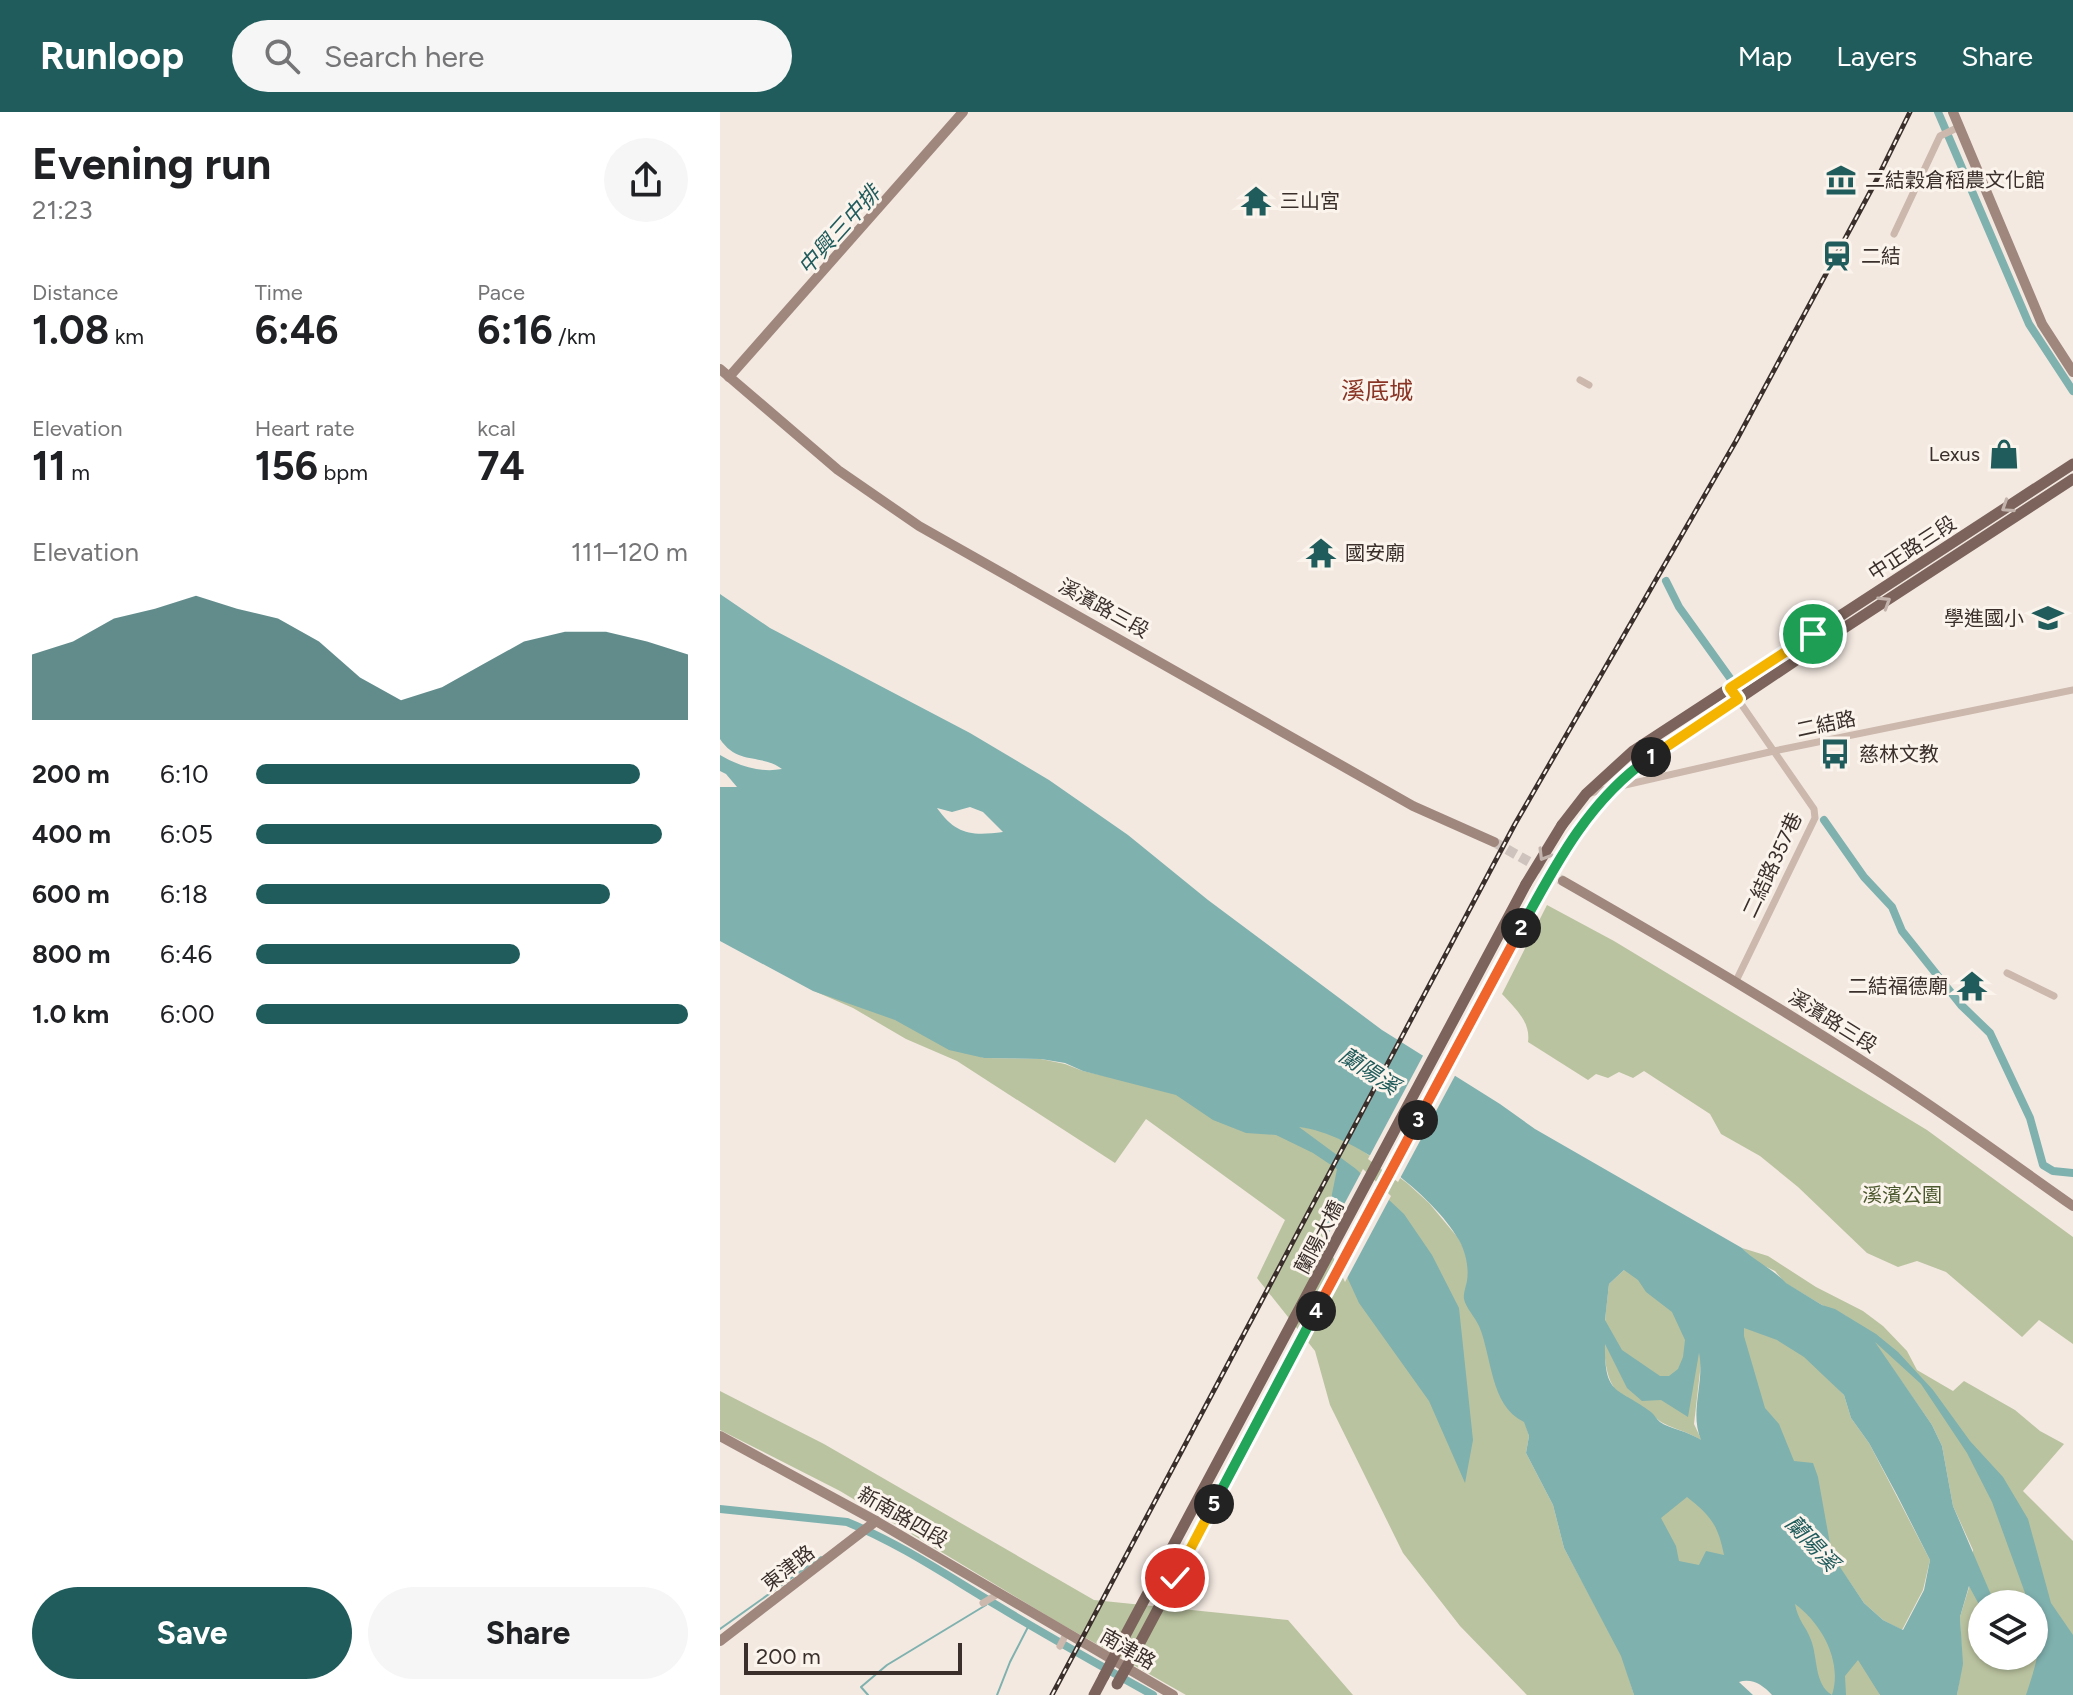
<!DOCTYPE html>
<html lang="en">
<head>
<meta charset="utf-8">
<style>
  :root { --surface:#fff; --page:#f6f6f6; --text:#202124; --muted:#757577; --accent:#205c5c }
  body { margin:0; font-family:Figtree,"Noto Sans TC",sans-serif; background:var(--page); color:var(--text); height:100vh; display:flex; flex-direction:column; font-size:30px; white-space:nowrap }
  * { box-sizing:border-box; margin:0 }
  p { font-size:26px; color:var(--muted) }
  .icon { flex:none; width:44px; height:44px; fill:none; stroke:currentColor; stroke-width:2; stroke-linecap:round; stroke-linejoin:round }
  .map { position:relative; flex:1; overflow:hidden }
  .drawer { display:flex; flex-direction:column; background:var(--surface); width:720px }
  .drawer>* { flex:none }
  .tools { position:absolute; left:1248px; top:1478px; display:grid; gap:16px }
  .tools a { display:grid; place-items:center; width:80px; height:80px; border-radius:50%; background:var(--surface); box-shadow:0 2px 6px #0004; font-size:40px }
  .scale { position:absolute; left:24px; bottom:20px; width:218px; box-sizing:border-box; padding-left:8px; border:4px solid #3a2f2b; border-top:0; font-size:22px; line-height:28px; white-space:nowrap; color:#3a2f2b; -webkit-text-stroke:6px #fbf4ed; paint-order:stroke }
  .pin { position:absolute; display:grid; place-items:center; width:68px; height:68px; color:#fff; margin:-34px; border:4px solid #fff; border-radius:50%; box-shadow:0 2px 8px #0007 }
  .km { position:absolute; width:40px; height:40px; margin:-20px; border-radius:50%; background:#222; color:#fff; font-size:22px; line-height:40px; text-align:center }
  .round { display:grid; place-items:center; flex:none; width:84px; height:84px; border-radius:42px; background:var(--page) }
  .headline { display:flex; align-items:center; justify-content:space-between; height:136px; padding:0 32px }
  h1 { font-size:44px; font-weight:700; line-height:60px }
  .figures { display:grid; grid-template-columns:repeat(3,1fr); gap:12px; height:136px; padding:8px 32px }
  .figures div { display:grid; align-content:center }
  .figures b { font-size:40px; font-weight:700 }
  .figures small { font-size:22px; font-weight:400 }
  .figures p { font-size:22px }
  .chart { height:224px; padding:16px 32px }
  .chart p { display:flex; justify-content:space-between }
  .chart svg { width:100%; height:144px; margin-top:8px; fill:var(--accent); opacity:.7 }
  .cta { display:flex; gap:16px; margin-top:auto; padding:16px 32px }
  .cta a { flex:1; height:92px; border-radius:48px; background:var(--accent); color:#fff; font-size:32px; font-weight:700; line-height:92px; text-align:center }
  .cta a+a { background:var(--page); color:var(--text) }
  ul { padding:0 32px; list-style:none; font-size:26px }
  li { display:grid; grid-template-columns:128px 96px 1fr; align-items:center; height:60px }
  li i { height:20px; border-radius:10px; background:var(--accent) }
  header { display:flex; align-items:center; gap:48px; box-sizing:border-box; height:112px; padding:0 40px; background:var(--accent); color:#fff }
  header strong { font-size:38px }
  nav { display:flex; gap:44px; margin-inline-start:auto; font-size:28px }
  .search { width:560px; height:72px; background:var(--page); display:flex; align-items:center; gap:20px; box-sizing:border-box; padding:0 28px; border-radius:44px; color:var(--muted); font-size:30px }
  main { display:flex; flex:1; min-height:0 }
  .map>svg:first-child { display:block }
  .green { fill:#bac3a0; fill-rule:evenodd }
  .water { fill:#7fb1af; fill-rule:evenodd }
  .pier { fill:#f3e9e1 }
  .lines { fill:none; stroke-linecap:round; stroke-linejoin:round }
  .stream { stroke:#7fb1af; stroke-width:2 }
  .canal { stroke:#7fb1af; stroke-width:8 }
  .secondary-tunnel { stroke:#cec4bd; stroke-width:10; stroke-dasharray:10 5; stroke-linecap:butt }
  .street { stroke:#ccb8ac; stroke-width:7 }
  .secondary { stroke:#a0877d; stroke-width:10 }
  .primary { stroke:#7c645c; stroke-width:11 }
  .rail-casing { stroke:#3a2f2b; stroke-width:5 }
  .rail { stroke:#fbf4ed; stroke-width:2; stroke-dasharray:6; stroke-linecap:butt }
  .primary-bridge { stroke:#7c645c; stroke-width:11 }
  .oneway { stroke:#c2b3ac }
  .split-1-casing { stroke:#fff; stroke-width:16 }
  .split-2-casing { stroke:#fff; stroke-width:16 }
  .split-3-casing { stroke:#fff; stroke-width:16 }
  .split-4-casing { stroke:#fff; stroke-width:16 }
  .split-5-casing { stroke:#fff; stroke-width:16 }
  .split-6-casing { stroke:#fff; stroke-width:16 }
  .split-1 { stroke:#f5b400; stroke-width:10 }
  .split-2 { stroke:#22a559; stroke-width:10 }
  .split-3 { stroke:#f0652b; stroke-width:10 }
  .split-4 { stroke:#f0652b; stroke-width:10 }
  .split-5 { stroke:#22a559; stroke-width:10 }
  .split-6 { stroke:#f5b400; stroke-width:10 }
  .labels { text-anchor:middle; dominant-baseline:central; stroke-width:6; stroke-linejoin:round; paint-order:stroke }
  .poi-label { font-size:20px; fill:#3a2f2b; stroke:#fbf4ed; text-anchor:start }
  .street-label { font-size:20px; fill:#3a2f2b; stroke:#fbf4ed }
  .park-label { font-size:20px; fill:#4c592e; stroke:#fbf4ed }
  .water-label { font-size:22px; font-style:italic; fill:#205c5c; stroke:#fbf4ed }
  .quarter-label { font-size:24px; fill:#893424; stroke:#fbf4ed }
</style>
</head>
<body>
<header>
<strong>Runloop</strong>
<div class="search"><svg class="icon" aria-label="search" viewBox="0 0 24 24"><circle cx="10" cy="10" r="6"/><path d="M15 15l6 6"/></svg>Search here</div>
<nav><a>Map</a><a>Layers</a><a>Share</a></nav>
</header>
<main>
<section class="drawer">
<div class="headline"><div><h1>Evening run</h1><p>21:23</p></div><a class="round"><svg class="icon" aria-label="share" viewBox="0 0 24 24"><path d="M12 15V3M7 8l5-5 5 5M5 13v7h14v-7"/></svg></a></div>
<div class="figures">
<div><p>Distance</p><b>1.08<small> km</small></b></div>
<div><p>Time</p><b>6:46</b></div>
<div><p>Pace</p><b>6:16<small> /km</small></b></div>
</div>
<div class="figures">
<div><p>Elevation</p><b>11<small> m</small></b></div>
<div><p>Heart rate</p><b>156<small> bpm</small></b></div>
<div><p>kcal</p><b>74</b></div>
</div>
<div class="chart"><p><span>Elevation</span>111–120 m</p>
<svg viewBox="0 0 160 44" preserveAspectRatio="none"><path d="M0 44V24L10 20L20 13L30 10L40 6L50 10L60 13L70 20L80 31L90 38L100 34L110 27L120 20L130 17L140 17L150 20L160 24V44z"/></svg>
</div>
<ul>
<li><b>200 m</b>6:10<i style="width:89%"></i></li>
<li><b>400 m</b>6:05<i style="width:94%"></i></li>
<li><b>600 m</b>6:18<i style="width:82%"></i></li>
<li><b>800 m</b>6:46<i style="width:61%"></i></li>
<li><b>1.0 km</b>6:00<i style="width:100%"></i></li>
</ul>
<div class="cta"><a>Save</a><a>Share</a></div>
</section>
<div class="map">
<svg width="1353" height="1583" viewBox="0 0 1353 1583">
  <rect width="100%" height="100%" fill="#f3e9e1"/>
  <!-- green -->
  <g class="green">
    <path d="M827 793 894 829 1207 1018 1353 1125V1232L1319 1208 1302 1225 1226 1160 1197 1149 1178 1155 1147 1141 1078 1075 1040 1044 1001 1022 990 1002 924 959 913 966 899 960 888 966 876 962 868 968 808 930C811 910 795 896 782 882Z"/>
    <polygon points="94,879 133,883 241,937 264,946 321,947 345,952 363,959 610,1015 687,1071 709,1091 739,1127 768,1187 809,1324 806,1341 833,1393 844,1436 902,1544 914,1583 807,1583 740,1514 683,1441 610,1293 595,1239 537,1166 565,1108 426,1007 395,1051 237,949 186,927 133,896"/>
    <path d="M1022 1136 1048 1144 1096 1175 1143 1199 1163 1214 1187 1239 1197 1258 1233 1279 1244 1269 1295 1298 1320 1319 1344 1332 1303 1379 1353 1429V1583H1237L1242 1552 1240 1505 1250 1472 1253 1438 1233 1394 1222 1334 1212 1313 1152 1227 1126 1204 1102 1193 1065 1171 1055 1159 1038 1151ZM1262 1492H1314V1544H1262Z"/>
    <path d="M919 1157 954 1197 979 1237 981 1251 974 1312 982 1329C970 1320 956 1318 943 1311 937 1308 931 1300 924 1296 917 1291 909 1289 902 1284 875 1265 886 1201 889 1172L904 1158Z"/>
    <polygon points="977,1184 1060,1216 1124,1283 1131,1306 1149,1331 1210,1448 1203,1478 1182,1518 1163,1508 1144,1491 1112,1444 1086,1424 1072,1406"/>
    <polygon points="0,1279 104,1332 374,1488 568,1508 633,1583 466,1583 336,1509 120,1379 0,1318"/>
    <polygon points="906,1330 995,1390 1019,1453 950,1466"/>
    <polygon points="1033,1464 1107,1504 1145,1552 1160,1583 1083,1583"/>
  </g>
  <!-- water -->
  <path class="water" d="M0 482 50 516 250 621 329 668 408 723 488 788 662 918 780 992 815 1017 1022 1136C1037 1151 1052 1156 1066 1171L1102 1193 1115 1197 1156 1222 1178 1240 1213 1278 1250 1329 1283 1365 1308 1407 1331 1491 1353 1523V1583H1306C1313 1561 1321 1541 1318 1518 1317 1509 1314 1502 1314 1492H1309L1272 1390 1247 1341 1201 1272 1155 1230 1212 1313 1222 1334 1233 1394 1275 1492H1262V1498L1249 1474 1240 1505 1243 1552 1237 1583H1160L1138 1548 1125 1564 1126 1583H1052C1043 1573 1032 1566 1019 1570L1033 1583H914L901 1544 844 1436 833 1393 806 1341 809 1324 804 1310C770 1294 772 1244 759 1214 755 1205 746 1196 744 1187 743 1182 746 1174 747 1169 749 1156 746 1141 739 1128 713 1082 632 1021 579 1015L636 1057 684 1102 712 1143 739 1196 753 1328 745 1371 709 1289 639 1191 605 1117 617 1057 593 1041 556 1023 526 1021 493 1008 456 983 363 959 345 951 321 947 264 946 229 938 175 908 93 879 0 829V675H17L6 662 0 659V643C19 654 40 661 62 657 41 641 18 654 0 627ZM250 695 263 700 283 720C252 724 236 723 217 696L232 700ZM904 1158 918 1168 926 1180 952 1200 965 1228 963 1245 958 1257 949 1264H940L902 1238 885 1208 889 1172ZM1024 1216 1057 1228 1084 1245 1124 1283 1131 1306 1149 1331 1177 1383 1210 1448 1204 1478 1183 1518 1163 1508 1144 1491 1112 1443 1098 1365 1093 1351 1074 1349 1059 1312 1045 1296 1024 1224ZM885 1232 907 1276 922 1289 941 1288 968 1305 979 1241C985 1271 969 1299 981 1328 970 1320 948 1316 940 1310 936 1307 935 1303 931 1300 898 1275 884 1285 885 1232ZM967 1385C991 1404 998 1413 1004 1443L986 1439 979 1453 959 1449 956 1434 941 1406ZM1075 1492C1101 1511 1123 1549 1112 1583 1094 1572 1098 1546 1091 1528 1086 1514 1078 1509 1075 1492Z"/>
  <!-- pier -->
  <g class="pier">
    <polygon points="705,940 737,960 678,1070 648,1047"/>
    <polygon points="643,1057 671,1084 625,1170 605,1128"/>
  </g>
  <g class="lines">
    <!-- stream -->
    <g class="stream">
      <polyline points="0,1517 101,1445"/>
      <polyline points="148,1583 141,1575 167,1553 266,1493"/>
      <polyline points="277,1583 290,1550 309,1513"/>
    </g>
    <!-- canal -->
    <g class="canal">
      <polyline points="1218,0 1309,212 1353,279"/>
      <polyline points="946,469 959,495 1010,566"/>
      <polyline points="1104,708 1144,765 1172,795 1182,819 1241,893 1270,921 1310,1006 1323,1053 1333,1059 1353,1061"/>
      <path d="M0 1397 127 1410C181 1432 229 1465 278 1494 329 1525 381 1554 433 1583"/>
    </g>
    <!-- secondary-tunnel -->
    <polyline class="secondary-tunnel" points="774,730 843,769"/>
    <!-- street -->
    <g class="street">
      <polyline points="1174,122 1220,24 1239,15"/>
      <polyline points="860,268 869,273"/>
      <polyline points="1010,576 1094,697 1095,706 1016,869"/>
      <polyline points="870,681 1054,639 1353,578"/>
      <polyline points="1287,861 1334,884"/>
      <polyline points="263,1491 278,1482"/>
      <polyline points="340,1534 346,1522"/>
    </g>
    <!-- secondary -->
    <g class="secondary">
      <polyline points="1233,0 1322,212 1353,260"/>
      <polyline points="0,257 118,358 199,414 693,694 774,730"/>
      <polyline points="9,265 243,0"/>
      <path d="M843 769C962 837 1079 906 1193 982 1247 1018 1300 1057 1353 1094"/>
      <polyline points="0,1324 156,1409 453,1583"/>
      <polyline points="0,1529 156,1409"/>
    </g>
    <!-- primary -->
    <g class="primary">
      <polyline points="842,713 866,682 913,639 1353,352"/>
      <polyline points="855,725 892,675 923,651 1115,522 1353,367"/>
      <polyline points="398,1537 806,772"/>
      <polyline points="415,1540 820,781"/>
      <polyline points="374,1583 384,1564"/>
    </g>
    <!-- rail casing -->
    <g class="rail-casing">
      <polyline id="rail" points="332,1583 795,712 1016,329 1155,71 1190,0"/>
    </g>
    <!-- rail -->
    <use href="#rail" class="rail"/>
    <!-- primary-bridge -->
    <g class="primary-bridge">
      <polyline points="806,772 842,713"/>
      <polyline points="820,781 855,725"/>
      <polyline points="384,1564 398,1537"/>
      <polyline points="397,1572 415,1540"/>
    </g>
  </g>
  <!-- one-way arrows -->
  <defs><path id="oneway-chevron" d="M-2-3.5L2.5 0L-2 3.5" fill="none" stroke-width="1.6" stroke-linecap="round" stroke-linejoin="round" transform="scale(2)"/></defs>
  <g class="oneway">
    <use href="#oneway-chevron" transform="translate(1287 395) rotate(147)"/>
    <use href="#oneway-chevron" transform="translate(1165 490) rotate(-32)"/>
    <use href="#oneway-chevron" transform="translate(824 743) rotate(121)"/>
  </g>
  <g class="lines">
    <!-- split-1 casing -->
    <g class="split-1-casing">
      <polyline id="split-1" points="931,645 1018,587 1010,576 1093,522"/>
    </g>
    <!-- split-2 casing -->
    <g class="split-2-casing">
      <path id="split-2" d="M801 816C835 753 870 686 931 645"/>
    </g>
    <!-- split-3 casing -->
    <g class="split-3-casing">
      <polyline id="split-3" points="698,1008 801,816"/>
    </g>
    <!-- split-4 casing -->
    <g class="split-4-casing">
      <polyline id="split-4" points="596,1199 698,1008"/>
    </g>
    <!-- split-5 casing -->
    <g class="split-5-casing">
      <polyline id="split-5" points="494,1392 596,1199"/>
    </g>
    <!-- split-6 casing -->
    <g class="split-6-casing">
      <polyline id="split-6" points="455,1466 494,1392"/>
    </g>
    <!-- split-1 -->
    <use href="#split-1" class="split-1"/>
    <!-- split-2 -->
    <use href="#split-2" class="split-2"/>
    <!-- split-3 -->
    <use href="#split-3" class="split-3"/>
    <!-- split-4 -->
    <use href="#split-4" class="split-4"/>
    <!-- split-5 -->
    <use href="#split-5" class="split-5"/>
    <!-- split-6 -->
    <use href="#split-6" class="split-6"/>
  </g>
  <!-- icons -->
  <defs>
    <g id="museum-bare" transform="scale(2.4)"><path d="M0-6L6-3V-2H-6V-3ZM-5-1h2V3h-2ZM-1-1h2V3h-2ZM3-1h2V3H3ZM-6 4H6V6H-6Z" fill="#205c5c" stroke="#fbf4ed" stroke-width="2.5" paint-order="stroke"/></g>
    <g id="temple-bare" transform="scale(2.4)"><path d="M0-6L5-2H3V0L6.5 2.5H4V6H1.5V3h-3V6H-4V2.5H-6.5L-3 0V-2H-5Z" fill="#205c5c" stroke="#fbf4ed" stroke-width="2.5" paint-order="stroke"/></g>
    <g id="station-bare" transform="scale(2.4)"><path d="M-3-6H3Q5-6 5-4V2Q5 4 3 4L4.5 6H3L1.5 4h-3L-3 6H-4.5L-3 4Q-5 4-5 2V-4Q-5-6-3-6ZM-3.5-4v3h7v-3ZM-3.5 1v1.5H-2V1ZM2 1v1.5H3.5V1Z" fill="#205c5c" stroke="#fbf4ed" stroke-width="2.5" paint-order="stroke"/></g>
    <g id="shop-bare" transform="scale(2.4)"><path d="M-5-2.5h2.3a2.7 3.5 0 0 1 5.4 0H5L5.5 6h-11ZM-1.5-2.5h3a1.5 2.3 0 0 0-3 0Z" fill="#205c5c" stroke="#fbf4ed" stroke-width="2.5" paint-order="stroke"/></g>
    <g id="school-bare" transform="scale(2.4)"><path d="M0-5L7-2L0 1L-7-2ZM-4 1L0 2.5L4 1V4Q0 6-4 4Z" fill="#205c5c" stroke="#fbf4ed" stroke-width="2.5" paint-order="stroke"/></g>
    <g id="bus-bare" transform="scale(2.4)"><path d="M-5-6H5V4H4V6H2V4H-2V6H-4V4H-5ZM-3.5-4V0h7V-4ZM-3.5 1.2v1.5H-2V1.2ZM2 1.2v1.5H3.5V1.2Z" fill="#205c5c" stroke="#fbf4ed" stroke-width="2.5" paint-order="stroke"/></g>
  </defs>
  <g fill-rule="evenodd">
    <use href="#museum-bare" x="1121" y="68"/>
    <use href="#temple-bare" x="536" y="89"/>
    <use href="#station-bare" x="1117" y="144"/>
    <use href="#shop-bare" x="1284" y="342"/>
    <use href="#temple-bare" x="601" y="441"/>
    <use href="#school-bare" x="1328" y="506"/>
    <use href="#bus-bare" x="1115" y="642"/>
    <use href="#temple-bare" x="1252" y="874"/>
  </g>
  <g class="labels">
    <!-- poi labels -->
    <g class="poi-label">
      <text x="1145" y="68">二結穀倉稻農文化館</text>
      <text x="560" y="89">三山宮</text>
      <text x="1141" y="144">二結</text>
      <text x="1260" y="342" text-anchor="end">Lexus</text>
      <text x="625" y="441">國安廟</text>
      <text x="1304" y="506" text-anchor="end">學進國小</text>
      <text x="1139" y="642">慈林文教</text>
      <text x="1228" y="874" text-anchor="end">二結福德廟</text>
    </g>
    <!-- street labels -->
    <g class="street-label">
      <text transform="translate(1192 436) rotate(-33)">中正路三段</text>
      <text transform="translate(384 496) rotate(29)">溪濱路三段</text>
      <text transform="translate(1106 612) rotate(-12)">二結路</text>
      <text transform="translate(1052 753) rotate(-65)">二結路357巷</text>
      <text transform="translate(1113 909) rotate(32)">溪濱路三段</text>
      <text transform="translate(599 1125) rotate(-62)">蘭陽大橋</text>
      <text transform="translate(183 1405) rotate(30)">新南路四段</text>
      <text transform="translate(68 1456) rotate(-38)">東津路</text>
      <text transform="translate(408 1537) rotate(30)">南津路</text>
    </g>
    <!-- park labels -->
    <g class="park-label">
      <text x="1182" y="1083">溪濱公園</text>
    </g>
    <!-- water labels -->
    <g class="water-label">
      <text transform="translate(119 118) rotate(-48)">中興三中排</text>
      <text transform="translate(649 959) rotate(33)">蘭陽溪</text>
      <text transform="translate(1092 1431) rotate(47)">蘭陽溪</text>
    </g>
    <!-- quarter labels -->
    <g class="quarter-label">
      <text x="657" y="278">溪底城</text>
    </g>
  </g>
</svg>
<div class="tools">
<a><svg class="icon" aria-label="layers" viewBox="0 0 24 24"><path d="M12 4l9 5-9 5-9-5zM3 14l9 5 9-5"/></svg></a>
</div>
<div class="scale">200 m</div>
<div class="pin" style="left:1093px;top:522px;background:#1e9e55"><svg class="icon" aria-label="arrive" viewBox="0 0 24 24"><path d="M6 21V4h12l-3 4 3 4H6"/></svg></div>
<div class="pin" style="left:455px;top:1466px;background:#d93025"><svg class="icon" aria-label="check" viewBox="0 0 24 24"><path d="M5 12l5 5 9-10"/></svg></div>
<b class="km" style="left:931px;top:645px">1</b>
<b class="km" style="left:801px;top:816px">2</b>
<b class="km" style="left:698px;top:1008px">3</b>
<b class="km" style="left:596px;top:1199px">4</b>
<b class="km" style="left:494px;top:1392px">5</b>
</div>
</main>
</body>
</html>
